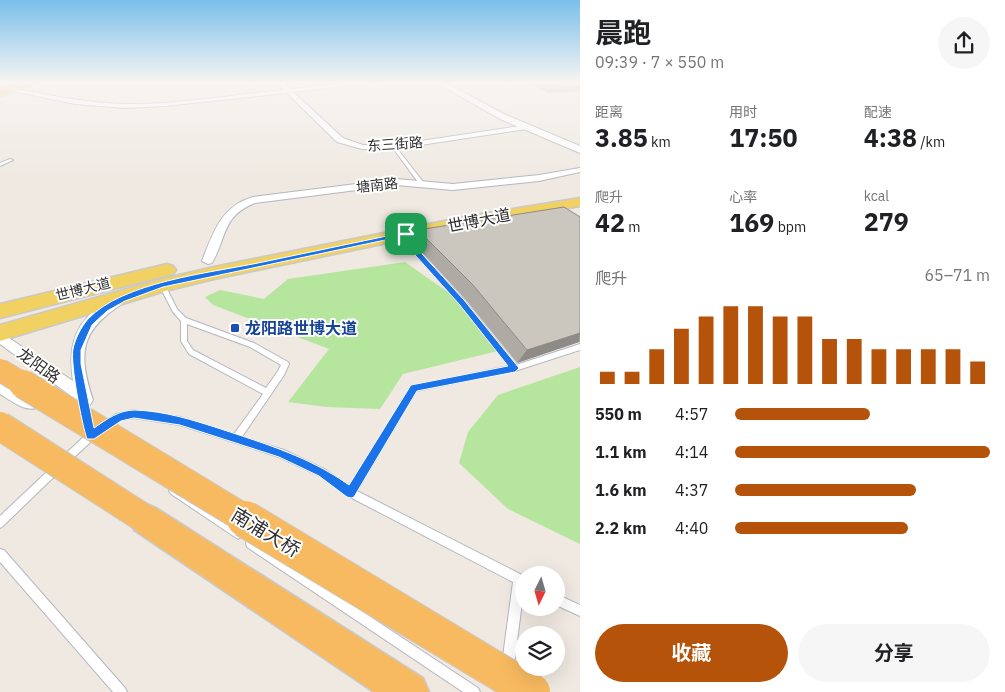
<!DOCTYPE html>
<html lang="zh">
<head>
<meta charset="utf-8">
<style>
  :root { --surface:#fff; --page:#f6f6f6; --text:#202124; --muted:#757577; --accent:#b45309 }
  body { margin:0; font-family:"IBM Plex Sans","Noto Sans SC",sans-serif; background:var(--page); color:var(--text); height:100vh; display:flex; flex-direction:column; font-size:19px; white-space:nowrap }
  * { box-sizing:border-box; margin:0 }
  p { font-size:16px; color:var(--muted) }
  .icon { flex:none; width:28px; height:28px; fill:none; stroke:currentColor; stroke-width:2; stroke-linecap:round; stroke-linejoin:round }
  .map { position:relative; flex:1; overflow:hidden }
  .sheet { display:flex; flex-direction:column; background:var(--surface); width:425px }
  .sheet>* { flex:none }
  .needle { width:32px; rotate:185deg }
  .buttons { position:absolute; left:515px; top:566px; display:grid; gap:10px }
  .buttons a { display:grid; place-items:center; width:50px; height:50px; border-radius:50%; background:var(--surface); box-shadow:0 5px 20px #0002; font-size:25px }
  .pin { position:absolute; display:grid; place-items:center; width:42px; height:42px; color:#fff; margin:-21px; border-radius:10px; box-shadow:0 2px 8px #0006 }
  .round { display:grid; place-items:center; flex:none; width:52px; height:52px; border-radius:26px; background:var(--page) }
  .overview { display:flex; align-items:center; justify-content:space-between; height:85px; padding:0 15px }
  h1 { font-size:28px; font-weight:700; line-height:38px }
  .metrics { display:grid; grid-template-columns:repeat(3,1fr); gap:8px; height:85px; padding:5px 15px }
  .metrics div { display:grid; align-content:center }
  .metrics b { font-size:25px; font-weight:700 }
  .metrics small { font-size:14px; font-weight:400 }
  .metrics p { font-size:14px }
  .chart { height:140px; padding:10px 15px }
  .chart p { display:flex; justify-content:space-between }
  .chart svg { width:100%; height:90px; margin-top:5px; stroke:var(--accent); stroke-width:6 }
  .primary-button { display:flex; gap:10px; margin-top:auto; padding:10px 15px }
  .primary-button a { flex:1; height:58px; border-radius:30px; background:var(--accent); color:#fff; font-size:20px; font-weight:700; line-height:58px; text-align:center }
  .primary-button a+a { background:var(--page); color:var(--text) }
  ul { padding:0 15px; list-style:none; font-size:16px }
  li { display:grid; grid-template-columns:80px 60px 1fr; align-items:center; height:38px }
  li i { height:12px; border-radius:6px; background:var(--accent) }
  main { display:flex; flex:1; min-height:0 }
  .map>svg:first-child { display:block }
  .green { fill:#b6e59e }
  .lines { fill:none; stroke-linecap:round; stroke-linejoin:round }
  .service-casing { stroke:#b4b7c1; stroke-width:2 }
  .minor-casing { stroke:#b4b7c1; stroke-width:2 }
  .tertiary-casing { stroke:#b4b7c1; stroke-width:2 }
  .primary-casing { stroke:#c9c9c9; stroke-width:3 }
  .trunk-casing { stroke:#c9c9c9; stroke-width:3 }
  .service { fill:#fff; fill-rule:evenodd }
  .minor { fill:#fff; fill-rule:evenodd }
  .tertiary { fill:#fff; fill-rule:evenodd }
  .primary { fill:#f2d163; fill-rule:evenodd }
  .trunk { fill:#f8ba60; fill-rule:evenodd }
  .trunk-bridge-far2-casing { stroke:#c9c9c9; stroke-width:24; stroke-linecap:butt }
  .trunk-bridge-far1-casing { stroke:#c9c9c9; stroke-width:30; stroke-linecap:butt }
  .trunk-bridge-casing { stroke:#c9c9c9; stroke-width:38; stroke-linecap:butt }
  .trunk-bridge-far2 { stroke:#f8ba60; stroke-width:22 }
  .trunk-bridge-far1 { stroke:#f8ba60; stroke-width:28 }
  .trunk-bridge { stroke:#f8ba60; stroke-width:36 }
  .wall { fill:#afaba4 }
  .shaded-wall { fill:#8e8b86 }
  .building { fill:#cbc7bf; stroke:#8e8b86 }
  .route { fill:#1a73e8; stroke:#fff; fill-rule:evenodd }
  .transit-dot { fill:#1a4fb4; stroke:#fff; stroke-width:2 }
  .labels { text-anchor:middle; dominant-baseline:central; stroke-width:4; stroke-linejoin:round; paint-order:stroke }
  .far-street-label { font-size:14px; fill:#2e2e2e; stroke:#fff }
  .street-label { font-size:16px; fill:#2e2e2e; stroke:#fff }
  .transit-label { font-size:16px; font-weight:bold; fill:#164399; stroke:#fff; text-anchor:start }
  .near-street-label { font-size:19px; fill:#2e2e2e; stroke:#fff }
</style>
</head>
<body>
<main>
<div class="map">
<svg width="580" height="692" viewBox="0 0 580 692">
  <rect width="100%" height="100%" fill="#efe9e1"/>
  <!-- green -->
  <g class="green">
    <polygon points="405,262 462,302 502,350 403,374 380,409 327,407 288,402 329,349 213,305 205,297 220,290 264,299 288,279"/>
    <polygon points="580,367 580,544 508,509 459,463 468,432 498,395"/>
  </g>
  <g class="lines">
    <!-- service casing -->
    <g class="service-casing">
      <g id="service">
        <polygon points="393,146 395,146 424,183 424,185 420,185 393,148"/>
        <polygon points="10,159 13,160 0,166 0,163"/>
        <path d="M406 232 409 234 412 245 464 300 516 365 580 344V350L515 371 416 391 357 491 524 576V587L514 664 512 668 508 670 504 668 502 664 513 582 348 496 320 476 279 457 180 425 134 418 121 420 105 430 102 429 101 426 102 423 116 414 134 410 180 417 234 434 263 394 189 354 181 341V321L173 312 159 285 162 283 165 285 177 309 186 318 254 343 288 362 289 364 284 375 242 437 284 450 326 470 350 487 411 386 509 366 460 304 408 246 403 234ZM187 324 250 347 281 365 278 371 266 388 193 350 187 341Z"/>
        <polygon points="94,429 97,430 98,433 97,436 68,463 65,464 62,463 61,460 62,457 91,430"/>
        <polygon points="56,465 59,466 60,469 59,472 3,526 0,528 0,516 53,466"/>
        <polygon points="174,486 241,531 243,534 241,537 238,539 235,537 171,494 169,491 171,488"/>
        <polygon points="251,538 478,688 480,692 463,692 247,547 246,543 247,539"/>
        <polygon points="0,549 4,550 125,688 127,692 113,692 0,562"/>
        <polygon points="556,594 580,605 580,616 556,605"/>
      </g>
    </g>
    <!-- minor casing -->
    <g class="minor-casing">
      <g id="minor">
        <path d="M276 82H283L290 89 356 82H379L293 92 343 138 363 145H394L527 125 530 127 527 129 394 149H362L337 142 287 93 165 106 125 108 75 104 8 90 11 88C49 95 86 103 124 104 176 105 232 95 284 90Z"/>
        <path d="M580 168V172L539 181 453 190 396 185 255 203C222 216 227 237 212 263L208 264 202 261C213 233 221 206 253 197L396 179 453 184 539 175Z"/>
        <path d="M118 297 122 298 124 301 122 304C80 331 78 353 93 400L90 405 85 407 80 405 78 401 0 344V332L73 381C69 353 71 330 94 311 101 305 110 299 118 297Z"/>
        <path d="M0 381 36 398 39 403 36 408C25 412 10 400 0 394Z"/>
      </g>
    </g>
    <!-- tertiary casing -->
    <g class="tertiary-casing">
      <polygon id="tertiary" points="435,82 444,82 506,115 580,146 580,153 500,119"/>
    </g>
    <!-- primary casing -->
    <g class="primary-casing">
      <g id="primary">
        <polygon points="26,82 40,82 0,97 0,91"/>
        <polygon points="580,198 580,206 464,227 214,279 165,291 0,341 0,325 162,279 214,267 464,217"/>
        <polygon points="167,264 173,266 176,270 173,274 0,318 0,304"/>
      </g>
    </g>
    <!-- trunk casing -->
    <g class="trunk-casing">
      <g id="trunk">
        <polygon points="20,82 34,82 0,95 0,89"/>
        <polygon points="145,503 156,508 423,678 429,692 374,692 134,530 129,519 134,508"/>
      </g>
    </g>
    <!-- service -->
    <use href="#service" class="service"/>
    <!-- minor -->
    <use href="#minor" class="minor"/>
    <!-- tertiary -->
    <use href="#tertiary" class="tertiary"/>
    <!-- primary -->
    <use href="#primary" class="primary"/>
    <!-- trunk -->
    <use href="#trunk" class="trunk"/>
    <!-- trunk-bridge-far2 casing -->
    <g class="trunk-bridge-far2-casing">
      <polyline id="trunk-bridge-far2" points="0,370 25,385"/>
    </g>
    <!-- trunk-bridge-far1 casing -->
    <g class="trunk-bridge-far1-casing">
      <g id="trunk-bridge-far1">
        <polyline points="23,384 247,520"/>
        <polyline points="0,426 145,519"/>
      </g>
    </g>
    <!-- trunk-bridge casing -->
    <g class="trunk-bridge-casing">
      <polyline id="trunk-bridge" points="245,519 532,692"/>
    </g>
    <!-- trunk-bridge-far2 -->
    <use href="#trunk-bridge-far2" class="trunk-bridge-far2"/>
    <!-- trunk-bridge-far1 -->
    <use href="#trunk-bridge-far1" class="trunk-bridge-far1"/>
    <!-- trunk-bridge -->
    <use href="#trunk-bridge" class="trunk-bridge"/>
  </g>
  <!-- wall -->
  <g class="wall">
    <polygon points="527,82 580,82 580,91 548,93"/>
    <polygon points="580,217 580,343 579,342 517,363 465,299 414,244 418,230"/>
  </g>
  <!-- shaded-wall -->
  <polygon class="shaded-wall" points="580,333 579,342 517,363 527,350"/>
  <!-- building -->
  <g class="building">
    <polygon points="549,82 576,82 553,84"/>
    <polygon points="564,207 580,217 580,333 527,350 473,285 418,230"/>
  </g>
  <!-- sky -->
  <linearGradient id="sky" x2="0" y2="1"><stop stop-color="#7abfeb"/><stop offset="0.46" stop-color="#f8f5f2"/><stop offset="1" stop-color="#f8f5f2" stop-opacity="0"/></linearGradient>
  <rect width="580" height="179" fill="url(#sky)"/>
  <!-- route -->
  <path class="route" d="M406 232 409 234 413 244 464 300 519 368 515 372 417 391 354 497 351 498 347 497 319 476 279 457 180 425 134 418 121 421 94 439H87C82 425 70 363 73 349 75 339 81 327 88 319 123 282 209 273 258 263 307 253 357 242 406 232ZM404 236 407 246 459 304 508 366 411 385 349 485C310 457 266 444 221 429 193 420 165 411 135 410 119 410 107 419 94 428L81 364V350L92 325 107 311 125 301 163 287Z"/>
  <!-- markers -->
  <rect class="transit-dot" x="230" y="323" width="10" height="10" rx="2.5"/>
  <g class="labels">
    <!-- far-street labels -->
    <g class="far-street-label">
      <text transform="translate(395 144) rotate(-4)">东三街路</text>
      <text transform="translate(377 185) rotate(-6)">塘南路</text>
      <text transform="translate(83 289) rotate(-14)">世博大道</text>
    </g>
    <!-- street labels -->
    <g class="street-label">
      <text transform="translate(479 220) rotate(-11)">世博大道</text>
      <text transform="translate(39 365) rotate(36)">龙阳路</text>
    </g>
    <!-- transit labels -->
    <g class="transit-label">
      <text x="245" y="328">龙阳路世博大道</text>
    </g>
    <!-- near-street labels -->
    <g class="near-street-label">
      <text transform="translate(266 532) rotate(31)">南浦大桥</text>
    </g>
  </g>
</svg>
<div class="buttons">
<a><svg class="needle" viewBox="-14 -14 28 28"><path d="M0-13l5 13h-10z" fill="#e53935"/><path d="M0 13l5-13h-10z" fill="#757577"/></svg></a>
<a><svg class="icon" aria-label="layers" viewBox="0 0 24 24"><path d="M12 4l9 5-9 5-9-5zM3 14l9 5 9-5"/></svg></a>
</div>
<div class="pin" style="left:406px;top:234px;background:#1e9e55"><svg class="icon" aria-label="arrive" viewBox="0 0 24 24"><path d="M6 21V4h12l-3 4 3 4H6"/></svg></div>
</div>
<section class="sheet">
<div class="overview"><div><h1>晨跑</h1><p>09:39 · 7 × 550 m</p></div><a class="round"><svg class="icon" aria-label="share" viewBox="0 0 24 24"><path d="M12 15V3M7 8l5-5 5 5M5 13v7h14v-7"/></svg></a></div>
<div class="metrics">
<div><p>距离</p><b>3.85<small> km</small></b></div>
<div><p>用时</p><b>17:50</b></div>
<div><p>配速</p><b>4:38<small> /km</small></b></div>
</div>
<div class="metrics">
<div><p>爬升</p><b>42<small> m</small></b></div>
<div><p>心率</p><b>169<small> bpm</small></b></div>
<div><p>kcal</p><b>279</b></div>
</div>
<div class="chart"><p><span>爬升</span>65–71 m</p>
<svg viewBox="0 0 160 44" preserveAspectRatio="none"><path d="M5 44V38M15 44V38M25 44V27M35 44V17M45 44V11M55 44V6M65 44V6M75 44V11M85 44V11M95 44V22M105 44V22M115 44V27M125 44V27M135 44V27M145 44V27M155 44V33"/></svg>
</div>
<ul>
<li><b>550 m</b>4:57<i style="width:53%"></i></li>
<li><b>1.1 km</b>4:14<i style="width:100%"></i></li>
<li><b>1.6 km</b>4:37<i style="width:71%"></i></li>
<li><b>2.2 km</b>4:40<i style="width:68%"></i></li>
</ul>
<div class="primary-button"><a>收藏</a><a>分享</a></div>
</section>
</main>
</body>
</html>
